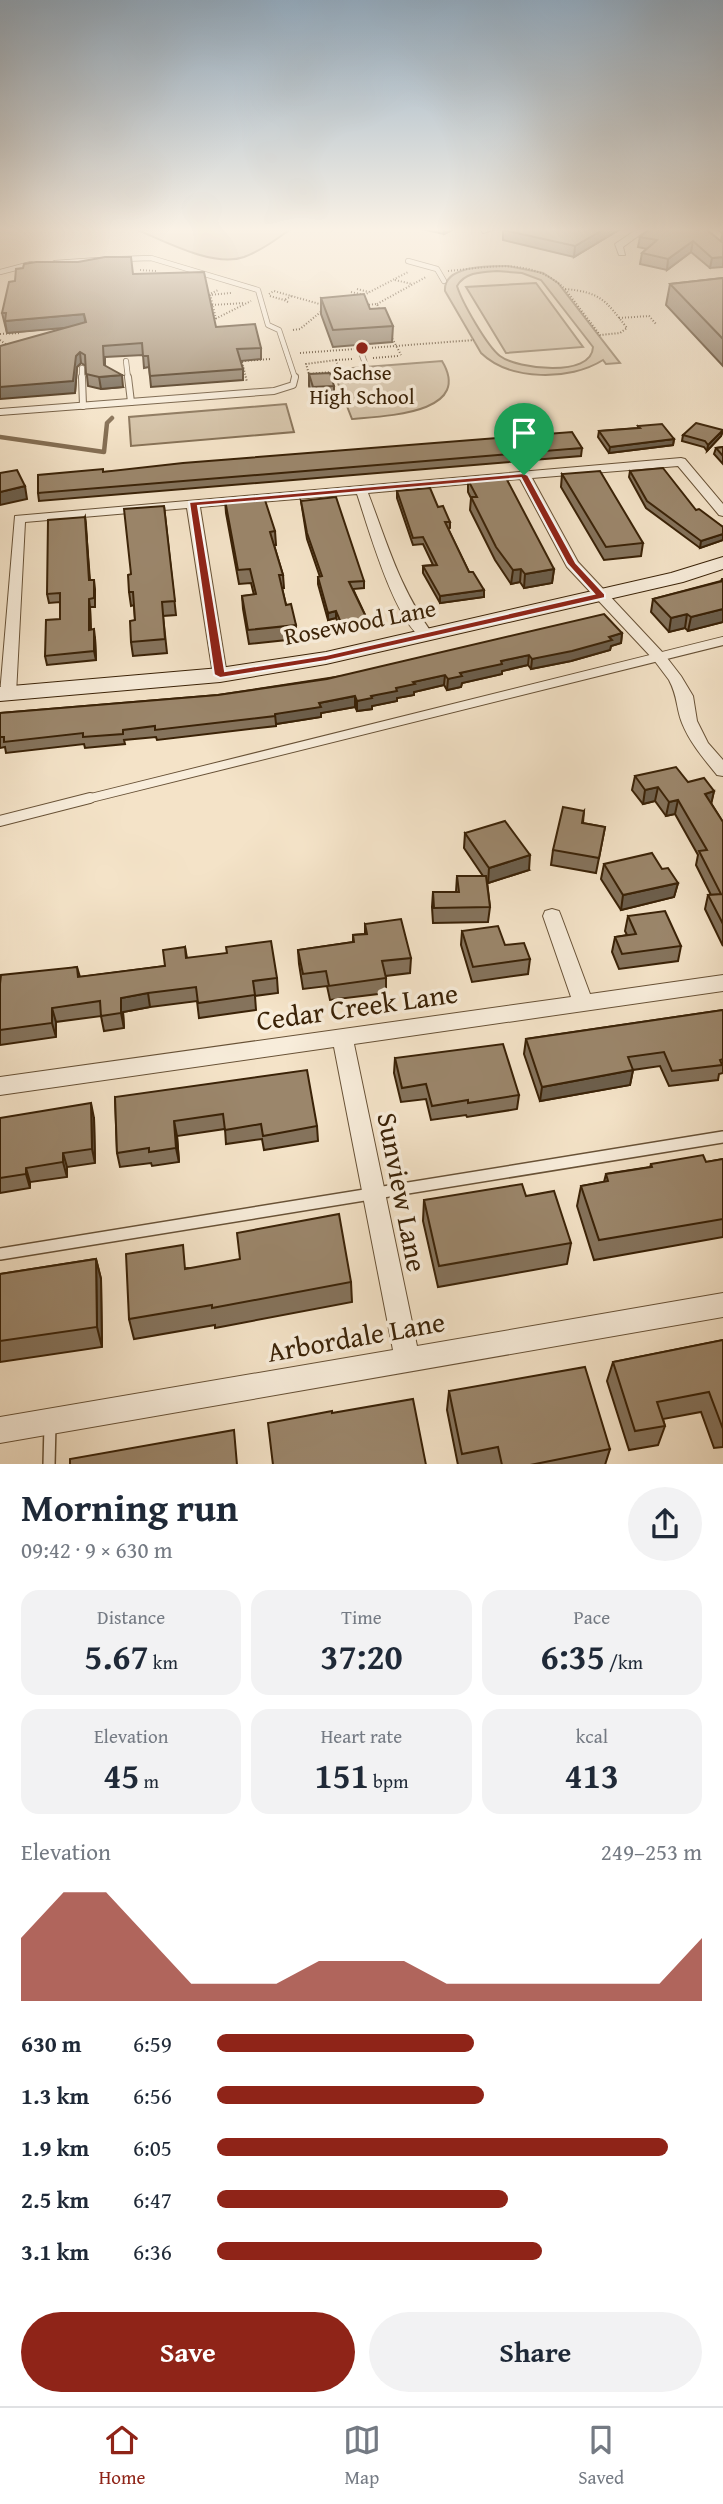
<!DOCTYPE html>
<html lang="en">
<head>
<meta charset="utf-8">
<style>
  :root { --surface:#fff; --page:#f2f2f3; --text:#1f2937; --muted:#747a83; --line:#e0e1e3; --accent:#8f2418 }
  body { margin:0; font-family:"Gentium Book Plus",serif; background:var(--page); color:var(--text); height:100vh; display:flex; flex-direction:column; font-size:26px; white-space:nowrap }
  * { box-sizing:border-box; margin:0 }
  p { font-size:23px; color:var(--muted) }
  .icon { flex:none; width:38px; height:38px; fill:none; stroke:currentColor; stroke-width:2; stroke-linecap:round; stroke-linejoin:round }
  .map { position:relative; height:1464px; overflow:hidden }
  .sheet { display:flex; flex-direction:column; background:var(--surface); flex:1 }
  .sheet>* { flex:none }
  .pin { position:absolute; display:grid; place-items:center; width:60px; height:60px; color:#fff; margin:-72px -30px; border-radius:50% 50% 50% 0; rotate:-45deg; box-shadow:0 0 7px #0007 }
  .pin .icon { rotate:45deg }
  .round { display:grid; place-items:center; flex:none; width:74px; height:74px; border-radius:37px; background:var(--page) }
  .overview { display:flex; align-items:center; justify-content:space-between; height:119px; padding:0 21px }
  h1 { font-size:38px; font-weight:800; line-height:52px }
  .metrics { display:grid; grid-template-columns:repeat(3,1fr); gap:10px; height:119px; padding:7px 21px }
  .metrics div { display:grid; align-content:center; border-radius:18px; background:var(--page); text-align:center }
  .metrics b { font-size:35px; font-weight:800 }
  .metrics small { font-size:19px; font-weight:400 }
  .metrics p { font-size:19px }
  .chart { height:196px; padding:14px 21px }
  .chart p { display:flex; justify-content:space-between }
  .chart svg { width:100%; height:126px; margin-top:7px; fill:var(--accent); opacity:.7 }
  .cta { display:flex; gap:14px; margin-top:auto; padding:14px 21px }
  .cta a { flex:1; height:80px; border-radius:42px; background:var(--accent); color:#fff; font-size:28px; font-weight:800; line-height:80px; text-align:center }
  .cta a+a { background:var(--page); color:var(--text) }
  ul { padding:0 21px; list-style:none; font-size:23px }
  li { display:grid; grid-template-columns:112px 84px 1fr; align-items:center; height:52px }
  li i { height:18px; border-radius:9px; background:var(--accent) }
  .dock { display:flex; justify-content:space-around; align-items:center; height:98px; border-top:2px solid var(--line); background:var(--surface); font-size:19px; color:var(--muted) }
  .dock a { display:grid; justify-items:center; gap:4px }
  .dock .selected { color:var(--accent) }
  .map>svg:first-child { display:block }
  .green { fill:#d4c2a7; stroke:#877257; stroke-width:2; fill-rule:evenodd }
  .lines { fill:none; stroke-linecap:round; stroke-linejoin:round }
  .stream { stroke:#846e53; stroke-width:4.5 }
  .lane-far4-casing { stroke:#685237; stroke-width:6 }
  .lane-far3-casing { stroke:#685237; stroke-width:8 }
  .lane-far2-casing { stroke:#685237; stroke-width:10 }
  .lane-far1-casing { stroke:#685237; stroke-width:12 }
  .lane-casing { stroke:#685237; stroke-width:14 }
  .street-casing { stroke:#685237; stroke-width:2 }
  .secondary-casing { stroke:#3a2207; stroke-width:2 }
  .path { stroke:#3a2207; stroke-width:2; stroke-dasharray:1 2; stroke-linecap:butt }
  .lane-far4 { stroke:#f8eddb; stroke-width:4.5 }
  .lane-far3 { stroke:#f8eddb; stroke-width:6 }
  .lane-far2 { stroke:#f8eddb; stroke-width:8 }
  .lane-far1 { stroke:#f8eddb; stroke-width:10 }
  .lane { stroke:#f8eddb; stroke-width:11 }
  .street { fill:#f8eddb; fill-rule:evenodd }
  .secondary { fill:#f8eddb; fill-rule:evenodd }
  .wall { fill:#85735c; stroke:#3a2207; stroke-width:2 }
  .shaded-wall { fill:#6c5e4b; stroke:#3a2207; stroke-width:2 }
  .building { fill:#9b866b; stroke:#3a2207; stroke-width:2 }
  .route { fill:#8f2418; stroke:#fff; stroke-width:2; fill-rule:evenodd }
  .poi-dot { fill:#8f2418; stroke:#f8eddb; stroke-width:2.5 }
  .labels { text-anchor:middle; dominant-baseline:central; stroke-width:7; stroke-linejoin:round; paint-order:stroke }
  .far-poi-label { font-size:21px; fill:#3a2207; stroke:#f8eddb }
  .street-label { font-size:24px; fill:#3a2207; stroke:#f8eddb }
  .near-street-label { font-size:28px; fill:#3a2207; stroke:#f8eddb }
</style>
</head>
<body>
<div class="map">
<svg width="723" height="1465" viewBox="0 0 723 1465">
  <rect width="100%" height="100%" fill="#f4e3c8"/>
  <filter id="stains"><feTurbulence type="fractalNoise" baseFrequency=".00286" numOctaves="4"/><feColorMatrix values="0 0 0 0 .2 0 0 0 0 .09 0 0 0 0 .02 0 0 0 .5 -.17"/></filter>
  <radialGradient id="worn" r=".72"><stop offset=".6" stop-color="#630" stop-opacity="0"/><stop offset="1" stop-color="#630" stop-opacity=".3"/></radialGradient>
  <!-- green -->
  <g class="green">
    <path d="M133 228H292C277 239 262 250 244 257 213 268 162 240 133 228Z"/>
    <path d="M508 266 543 273 558 283 620 363 606 364 603 360C570 381 510 381 481 353L445 291C443 265 490 266 508 266ZM497 271 522 273 541 280 593 347C592 378 517 369 500 356 487 346 462 302 457 286 465 272 482 272 497 271Z"/>
    <polygon points="536,283 583,347 506,353 466,287"/>
    <path d="M442 361C474 414 384 416 352 419L334 373 340 369Z"/>
    <polygon points="286,404 294,432 131,446 129,417"/>
  </g>
  <g class="lines">
    <!-- stream -->
    <polyline class="stream" points="0,437 104,452 107,423 112,418"/>
    <!-- lane-far4 casing -->
    <g class="lane-far4-casing">
      <g id="lane-far4">
        <polyline points="121,259 151,258 258,290 268,325 279,330 295,378"/>
        <polyline points="408,261 437,269 444,281"/>
        <polyline points="55,263 98,260"/>
        <polyline points="0,272 31,264"/>
        <polyline points="362,355 366,366"/>
        <polyline points="126,361 128,378"/>
        <polyline points="82,368 82,378"/>
      </g>
    </g>
    <!-- lane-far3 casing -->
    <g class="lane-far3-casing">
      <g id="lane-far3">
        <polyline points="82,377 83,406"/>
        <polyline points="128,377 131,402"/>
        <polyline points="0,412 274,391 293,385 295,377"/>
      </g>
    </g>
    <!-- lane-far2 casing -->
    <g class="lane-far2-casing">
      <polyline id="lane-far2" points="83,800 723,641"/>
    </g>
    <!-- lane-far1 casing -->
    <g class="lane-far1-casing">
      <polyline id="lane-far1" points="0,821 90,798"/>
    </g>
    <!-- lane casing -->
    <g class="lane-casing">
      <g id="lane">
        <polyline points="0,1254 723,1137"/>
        <polyline points="49,1465 50,1425"/>
      </g>
    </g>
    <!-- street casing -->
    <g class="street-casing">
      <g id="street">
        <polygon points="480,228 500,228 483,233"/>
        <polygon points="639,228 649,228 623,247 625,255 619,255 615,244"/>
        <path d="M681 458 685 459 723 504V516L719 515 678 466 532 478 578 562 664 654 681 676 693 696 697 721 708 743 723 760V776L717 775C704 759 690 743 682 723 676 708 678 697 669 680L654 660 567 567 520 479 368 493C389 548 399 587 434 636L427 640C397 632 367 523 357 494L200 507 227 675 220 680 213 675 187 508 25 522 16 694 8 699 0 694 15 516Z"/>
        <polygon points="552,909 559,911 561,916 590,994 723,975 723,991 354,1044 417,1346 723,1293 723,1317 0,1443 0,1417 393,1350 334,1047 0,1095 0,1077 571,997 543,916 545,911"/>
      </g>
    </g>
    <!-- secondary casing -->
    <g class="secondary-casing">
      <g id="secondary">
        <polygon points="715,228 723,228 723,233"/>
        <polygon points="723,557 723,569 683,582 326,664 220,682 0,701 0,687 220,668 326,652 671,573"/>
      </g>
    </g>
    <!-- path -->
    <g class="path">
      <polyline points="330,228 332,231"/>
      <polyline points="140,270 156,271"/>
      <path d="M448 271C490 267 532 257 565 289"/>
      <polyline points="395,280 412,284"/>
      <polyline points="357,289 369,292"/>
      <path d="M565 289C601 292 606 301 627 328L620 333 600 335Z"/>
      <polyline points="351,292 364,295"/>
      <polyline points="269,294 274,291 323,305"/>
      <polyline points="209,295 231,293"/>
      <polyline points="364,295 408,272"/>
      <polyline points="270,296 284,300"/>
      <polyline points="288,302 284,300 292,296"/>
      <polyline points="377,304 426,277"/>
      <polyline points="212,305 244,303"/>
      <polyline points="366,305 377,304 380,311"/>
      <polyline points="619,318 649,316 656,324"/>
      <polyline points="216,319 210,294 218,290"/>
      <polyline points="213,320 251,301"/>
      <polyline points="293,330 300,329 323,310"/>
      <polyline points="0,334 21,333"/>
      <polyline points="391,336 401,355"/>
      <polyline points="0,340 8,346"/>
      <polyline points="369,348 474,340"/>
      <polyline points="300,353 355,349"/>
      <polyline points="373,358 398,356"/>
      <polygon points="336,360 338,367 331,372 309,374 306,364"/>
      <polyline points="336,360 353,359"/>
      <polyline points="242,361 271,359"/>
      <polyline points="242,362 247,382"/>
    </g>
    <!-- lane-far4 -->
    <use href="#lane-far4" class="lane-far4"/>
    <!-- lane-far3 -->
    <use href="#lane-far3" class="lane-far3"/>
    <!-- lane-far2 -->
    <use href="#lane-far2" class="lane-far2"/>
    <!-- lane-far1 -->
    <use href="#lane-far1" class="lane-far1"/>
    <!-- lane -->
    <use href="#lane" class="lane"/>
    <!-- street -->
    <use href="#street" class="street"/>
    <!-- secondary -->
    <use href="#secondary" class="secondary"/>
  </g>
  <!-- wall -->
  <g class="wall">
    <polygon points="417,228 456,228 444,234"/>
    <polygon points="506,228 622,228 574,257 503,240 503,230"/>
    <polygon points="723,231 723,242 722,242 710,268 691,252 667,270 640,264 642,253 647,249 638,247 640,237 721,241"/>
    <polygon points="133,274 216,327 261,348 261,359 240,361 243,369 243,380 151,387 149,367 144,368 143,355 105,357 105,366 123,387 101,389 88,386 86,366 81,363 77,367 75,393 67,327 7,333 2,313"/>
    <polygon points="723,278 723,366 666,305 670,284"/>
    <polygon points="321,298 370,309 393,326 392,342 333,347 321,314"/>
    <polygon points="309,374 334,386 334,398 314,399 309,386"/>
    <polygon points="638,426 674,439 673,445 609,453 598,437 599,431 638,428"/>
    <polygon points="723,430 721,436 707,451 704,447 682,441 683,435"/>
    <polygon points="723,447 723,464 714,454 716,448"/>
    <polygon points="582,448 581,456 39,501 38,493 103,472"/>
    <polygon points="630,471 723,527 723,540 700,548 646,508 629,477"/>
    <polygon points="562,474 643,543 641,556 604,560 561,487"/>
    <polygon points="468,480 554,569 552,583 524,588 520,582 511,584 495,560 470,510 471,498 468,492"/>
    <polygon points="397,491 438,507 450,522 450,528 448,529 469,572 484,590 484,597 440,603 423,573 423,566 433,565 423,544 413,545 397,498"/>
    <polygon points="225,500 275,531 276,545 274,545 283,575 284,588 282,588 286,605 296,625 296,639 249,644 243,609 242,596 254,595 251,583 239,584 226,513"/>
    <polygon points="301,501 364,581 364,588 353,589 367,619 367,626 341,630 336,618 328,620 318,584 318,577 320,577 307,539"/>
    <polygon points="164,506 176,615 163,616 167,653 133,656 131,642 135,620 134,605 131,606 129,592"/>
    <polygon points="85,517 90,580 94,580 95,589 95,607 90,607 91,630 95,638 96,660 47,665 45,656 60,619 60,602 49,603 47,594"/>
    <polygon points="722,579 723,579 723,622 688,631 685,628 669,632 651,612 653,599 721,581"/>
    <polygon points="622,633 621,643 611,646 610,650 571,661 531,669 528,665 502,671 502,674 462,683 461,687 447,690 444,685 414,692 414,695 397,698 397,701 372,706 372,709 357,711 355,707 321,713 321,717 276,724 276,726 157,740 156,737 124,740 125,744 85,748 84,744 6,753 5,747 0,748 0,713 218,695"/>
    <polygon points="635,776 688,782 714,791 711,803 723,822 723,946 705,909 708,895 711,895 696,865 698,855 675,814 666,816 655,801 643,804 632,790"/>
    <polygon points="584,811 583,823 605,827 596,873 551,865 553,850"/>
    <polygon points="465,833 529,870 488,883 487,881 490,907 488,922 433,923 432,907 433,892 456,892 457,876 483,876 464,848"/>
    <polygon points="604,864 662,869 678,883 674,897 621,910 601,879"/>
    <polygon points="628,916 681,946 678,961 619,969 612,952 615,937 627,935 625,931"/>
    <polygon points="365,924 411,958 410,973 386,976 386,993 330,1000 327,986 303,989 299,964 298,950 353,942 353,935 365,934"/>
    <polygon points="462,931 505,945 530,959 528,974 472,982 461,945"/>
    <polygon points="185,947 187,958 277,978 278,993 255,996 256,1010 199,1018 197,1001 150,1007 123,1012 124,1028 104,1031 101,1016 56,1022 56,1037 0,1045 0,984 77,967 80,977 165,966"/>
    <polygon points="723,1010 723,1073 719,1074 718,1080 669,1086 660,1066 633,1070 630,1085 540,1101 524,1054 526,1039"/>
    <polygon points="395,1058 519,1095 517,1109 467,1117 466,1115 431,1120 426,1099 401,1102 394,1073"/>
    <polygon points="115,1097 317,1126 318,1141 264,1150 262,1139 226,1144 225,1129 177,1136 179,1162 152,1166 151,1163 120,1167 117,1153"/>
    <polygon points="0,1118 94,1118 95,1163 67,1167 67,1177 30,1182 30,1188 0,1193"/>
    <polygon points="723,1159 723,1237 594,1260 577,1206 581,1186 604,1182 606,1174 650,1167 651,1164 706,1162"/>
    <polygon points="526,1196 571,1243 567,1264 438,1287 423,1221 424,1200"/>
    <polygon points="96,1259 101,1279 102,1347 0,1362 0,1274"/>
    <polygon points="187,1268 351,1282 352,1302 215,1328 215,1325 134,1339 129,1319"/>
    <polygon points="723,1340 723,1447 714,1448 701,1412 663,1419 665,1426 658,1445 629,1450 607,1381 613,1362"/>
    <polygon points="449,1391 610,1449 605,1465 458,1465 447,1410"/>
  </g>
  <!-- shaded-wall -->
  <g class="shaded-wall">
    <polygon points="444,228 456,228 444,234"/>
    <polygon points="606,228 622,228 574,257 575,246"/>
    <polygon points="693,241 691,252 667,270 668,259"/>
    <polygon points="723,257 723,267 710,268 712,258"/>
    <polygon points="84,314 86,326 7,333 5,321"/>
    <polygon points="80,352 81,363 77,367 75,393 0,399 0,387 76,356"/>
    <polygon points="122,375 123,387 101,389 99,377"/>
    <polygon points="723,430 721,436 707,451 708,445"/>
    <polygon points="674,439 673,445 609,453 610,447"/>
    <polygon points="25,486 27,499 0,505 0,492"/>
    <polygon points="85,517 86,525 90,589 89,580"/>
    <polygon points="723,534 723,540 700,548 701,541"/>
    <polygon points="521,569 520,582 511,584 513,570"/>
    <polygon points="554,569 552,583 524,588 525,574"/>
    <polygon points="484,590 484,597 440,603 440,596"/>
    <polygon points="89,599 90,607 91,639 89,630"/>
    <polygon points="723,609 723,622 688,631 691,617"/>
    <polygon points="336,611 336,618 328,620 328,613"/>
    <polygon points="687,614 685,628 669,632 671,618"/>
    <polygon points="367,619 367,626 341,630 341,623"/>
    <polygon points="94,629 95,638 96,660 94,651"/>
    <polygon points="622,633 621,643 611,646 610,650 571,661 531,669 532,659"/>
    <polygon points="529,655 528,665 502,671 502,674 462,683 461,687 447,690 448,679 460,673 501,661"/>
    <polygon points="445,675 444,685 414,692 414,695 397,698 397,701 372,706 372,709 357,711 357,701 413,682"/>
    <polygon points="355,696 355,707 321,713 321,717 276,724 275,714 319,703"/>
    <polygon points="658,787 655,801 643,804 645,790"/>
    <polygon points="714,791 711,805 705,794"/>
    <polygon points="678,800 675,814 666,816 669,802"/>
    <polygon points="530,855 529,870 488,883 489,868"/>
    <polygon points="678,883 674,897 621,910 623,895"/>
    <polygon points="148,993 150,1007 123,1012 124,1028 121,1013 121,998"/>
    <polygon points="52,1008 56,1022 56,1037 52,1023"/>
    <polygon points="633,1070 630,1085 540,1101 542,1087"/>
    <polygon points="91,1103 94,1118 95,1163 92,1149"/>
    <polygon points="174,1121 177,1136 179,1162 176,1148"/>
    <polygon points="63,1153 67,1167 67,1177 63,1162"/>
    <polygon points="26,1168 30,1182 30,1188 26,1174"/>
    <polygon points="96,1259 101,1279 102,1347 97,1327"/>
  </g>
  <!-- building -->
  <g class="building">
    <polygon points="506,228 606,228 575,246 503,230"/>
    <polygon points="651,228 706,229 723,243 723,257 712,258 693,241 668,259 642,253 657,240 640,237"/>
    <polygon points="105,257 131,257 133,274 204,272 216,327 255,324 261,348 237,349 243,369 150,376 148,356 143,356 142,343 103,346 104,365 122,375 99,377 86,374 85,355 80,352 76,356 73,381 0,387 0,346 86,322 84,314 5,321 6,313 2,313 9,282 15,281 16,269 23,268 24,264 36,262 78,262"/>
    <polygon points="723,278 723,339 670,284"/>
    <polygon points="364,294 370,309 385,308 393,326 333,330 321,298"/>
    <polygon points="330,373 334,386 313,387 309,374"/>
    <polygon points="696,423 723,430 708,445 705,441 683,435"/>
    <polygon points="662,424 674,439 610,447 599,431 640,428 638,426"/>
    <polygon points="572,432 582,448 38,493 38,475 103,469 103,472 183,463"/>
    <polygon points="723,447 723,456 716,448"/>
    <polygon points="663,468 696,510 699,509 723,527 723,534 701,541 647,501 630,471"/>
    <polygon points="17,470 25,486 0,492 0,473"/>
    <polygon points="600,471 643,543 606,547 562,474"/>
    <polygon points="505,476 554,569 525,574 521,569 513,570 496,547 471,497 477,497 468,480"/>
    <polygon points="430,488 438,507 443,506 450,522 445,522 469,572 473,572 484,590 440,596 423,566 437,565 423,537 413,538 397,491"/>
    <polygon points="264,497 275,531 270,532 283,575 279,575 286,605 291,604 296,625 248,630 242,596 256,594 250,569 238,570 225,500"/>
    <polygon points="336,497 364,581 349,582 367,619 341,623 336,611 328,613 318,577 322,576 307,533 301,501"/>
    <polygon points="164,506 175,601 162,602 165,639 131,642 130,621 135,620 133,592 129,592 128,575 131,574 124,509"/>
    <polygon points="85,517 89,580 94,580 94,598 89,599 89,630 94,629 94,651 45,656 46,620 60,619 60,593 47,594 48,520"/>
    <polygon points="723,581 723,609 691,617 687,614 671,618 653,599"/>
    <polygon points="604,614 622,633 609,637 612,640 572,651 532,659 529,655 501,661 502,664 460,673 462,676 448,679 445,675 413,682 415,684 396,688 397,691 371,696 372,698 357,701 355,696 319,703 321,707 275,714 275,716 155,730 155,726 123,730 123,734 83,737 83,733 4,742 4,737 0,737 0,713 218,695 327,679"/>
    <polygon points="676,767 688,782 704,778 714,791 705,794 723,822 723,924 708,895 721,894 699,851 707,850 678,800 669,802 658,787 645,790 635,776"/>
    <polygon points="563,807 584,811 582,823 605,827 599,858 553,850"/>
    <polygon points="505,821 530,855 489,868 465,833"/>
    <polygon points="652,853 662,869 668,868 678,883 623,895 604,864"/>
    <polygon points="457,876 486,876 490,907 434,908 433,892 459,892"/>
    <polygon points="665,911 681,946 622,954 615,937 636,934 628,916"/>
    <polygon points="401,919 411,958 382,961 386,978 329,986 326,971 303,974 298,950 354,942 353,935 367,934 365,924"/>
    <polygon points="498,926 505,945 524,943 530,959 473,967 462,931"/>
    <polygon points="271,941 277,978 253,981 255,995 198,1003 196,987 148,993 121,998 121,1013 101,1016 100,1001 52,1008 52,1023 0,1030 0,984 1,975 77,967 78,977 165,966 163,950 185,947 186,958 227,953 226,947"/>
    <polygon points="723,1010 723,1059 720,1060 722,1065 672,1071 664,1052 628,1057 633,1070 542,1087 526,1039"/>
    <polygon points="503,1044 519,1095 468,1103 468,1100 432,1106 426,1084 402,1088 395,1058"/>
    <polygon points="307,1070 317,1126 263,1136 261,1124 225,1130 223,1114 174,1121 176,1148 149,1152 149,1148 117,1153 115,1097"/>
    <polygon points="91,1103 92,1149 63,1153 63,1162 26,1168 26,1174 0,1178 0,1118"/>
    <polygon points="703,1155 706,1162 723,1159 723,1219 599,1240 581,1186 608,1181 606,1174 652,1167 651,1164"/>
    <polygon points="522,1184 526,1196 554,1191 571,1243 439,1266 424,1200"/>
    <polygon points="339,1214 351,1282 212,1308 212,1305 129,1319 126,1254 183,1245 185,1269 240,1259 237,1233"/>
    <polygon points="96,1259 97,1327 0,1341 0,1274"/>
    <polygon points="723,1340 723,1429 709,1392 657,1402 665,1426 635,1431 613,1362"/>
    <polygon points="585,1367 610,1449 530,1465 502,1465 498,1447 462,1454 449,1391"/>
    <polygon points="413,1399 426,1465 273,1465 268,1423 332,1411 332,1413"/>
    <polygon points="234,1430 237,1465 70,1465 70,1459"/>
  </g>
  <!-- sky -->
  <linearGradient id="sky" x2="0" y2="1"><stop stop-color="#93acc1"/><stop offset="0.53" stop-color="#faf2e6"/><stop offset="1" stop-color="#faf2e6" stop-opacity="0"/></linearGradient>
  <rect width="723" height="433" fill="url(#sky)"/>
  <!-- route -->
  <path class="route" d="M524 473 528 475 576 563 605 594V598L326 661 220 678 214 675 189 502ZM521 478 567 564 594 594 326 655 225 671 198 506Z"/>
  <!-- markers -->
  <circle class="poi-dot" cx="362" cy="348" r="7"/>
  <g class="labels">
    <!-- far-poi labels -->
    <g class="far-poi-label">
      <text x="362" y="372">Sachse<tspan x="362" dy="24">High School</tspan></text>
    </g>
    <!-- street labels -->
    <g class="street-label">
      <text transform="translate(360 622) rotate(-11)">Rosewood Lane</text>
    </g>
    <!-- near-street labels -->
    <g class="near-street-label">
      <text transform="translate(357 1006) rotate(-8)">Cedar Creek Lane</text>
      <text transform="translate(403 1192) rotate(79)">Sunview Lane</text>
      <text transform="translate(356 1336) rotate(-10)">Arbordale Lane</text>
    </g>
  </g>
  <rect width="100%" height="100%" filter="url(#stains)"/>
  <rect width="100%" height="100%" fill="url(#worn)"/>
</svg>
<div class="pin" style="left:524px;top:475px;background:#1e9e55"><svg class="icon" aria-label="arrive" viewBox="0 0 24 24"><path d="M6 21V4h12l-3 4 3 4H6"/></svg></div>
</div>
<section class="sheet">
<div class="overview"><div><h1>Morning run</h1><p>09:42 · 9 × 630 m</p></div><a class="round"><svg class="icon" aria-label="share" viewBox="0 0 24 24"><path d="M12 15V3M7 8l5-5 5 5M5 13v7h14v-7"/></svg></a></div>
<div class="metrics">
<div><p>Distance</p><b>5.67<small> km</small></b></div>
<div><p>Time</p><b>37:20</b></div>
<div><p>Pace</p><b>6:35<small> /km</small></b></div>
</div>
<div class="metrics">
<div><p>Elevation</p><b>45<small> m</small></b></div>
<div><p>Heart rate</p><b>151<small> bpm</small></b></div>
<div><p>kcal</p><b>413</b></div>
</div>
<div class="chart"><p><span>Elevation</span>249–253 m</p>
<svg viewBox="0 0 160 44" preserveAspectRatio="none"><path d="M0 44V22L10 6L20 6L30 22L40 38L50 38L60 38L70 30L80 30L90 30L100 38L110 38L120 38L130 38L140 38L150 38L160 22V44z"/></svg>
</div>
<ul>
<li><b>630 m</b>6:59<i style="width:53%"></i></li>
<li><b>1.3 km</b>6:56<i style="width:55%"></i></li>
<li><b>1.9 km</b>6:05<i style="width:93%"></i></li>
<li><b>2.5 km</b>6:47<i style="width:60%"></i></li>
<li><b>3.1 km</b>6:36<i style="width:67%"></i></li>
</ul>
<div class="cta"><a>Save</a><a>Share</a></div>
</section>
<nav class="dock">
<a class="selected"><svg class="icon" aria-label="home" viewBox="0 0 24 24"><path d="M3 11l9-7 9 7M6 9v11h12V9"/></svg>Home</a>
<a><svg class="icon" aria-label="map" viewBox="0 0 24 24"><path d="M3 6l6-2 6 2 6-2v14l-6 2-6-2-6 2zM9 4v14M15 6v14"/></svg>Map</a>
<a><svg class="icon" aria-label="saved" viewBox="0 0 24 24"><path d="M7 4h10v16l-5-4-5 4z"/></svg>Saved</a>
</nav>
</body>
</html>
